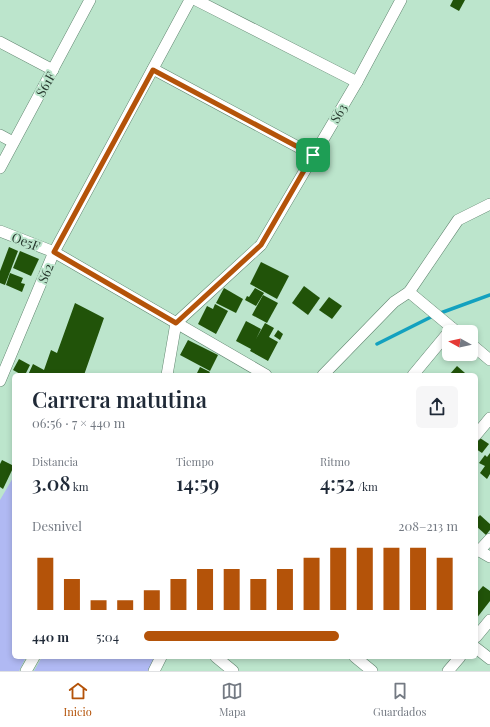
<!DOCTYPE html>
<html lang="es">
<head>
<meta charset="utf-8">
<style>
  :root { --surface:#fff; --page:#f6f6f7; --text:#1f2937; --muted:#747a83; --line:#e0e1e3; --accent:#b45309 }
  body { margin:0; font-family:"Playfair Display",serif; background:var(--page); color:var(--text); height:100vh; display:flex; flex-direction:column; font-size:15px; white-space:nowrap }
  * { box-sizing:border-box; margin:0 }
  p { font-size:13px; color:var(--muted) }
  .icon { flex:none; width:22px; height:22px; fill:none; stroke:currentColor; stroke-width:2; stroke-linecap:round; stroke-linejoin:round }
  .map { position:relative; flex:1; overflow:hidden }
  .panel { position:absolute; left:12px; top:373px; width:466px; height:286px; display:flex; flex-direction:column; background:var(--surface); border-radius:6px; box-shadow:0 2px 6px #0003 }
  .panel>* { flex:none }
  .needle { width:26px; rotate:278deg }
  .buttons { position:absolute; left:442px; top:325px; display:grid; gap:8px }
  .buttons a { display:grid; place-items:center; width:36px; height:36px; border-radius:6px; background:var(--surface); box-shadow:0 2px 6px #0003; font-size:20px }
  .pin { position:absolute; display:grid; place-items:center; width:34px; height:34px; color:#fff; margin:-17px; border-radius:8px; box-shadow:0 2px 6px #0006 }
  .round { display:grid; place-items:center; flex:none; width:42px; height:42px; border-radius:6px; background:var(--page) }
  .summary { display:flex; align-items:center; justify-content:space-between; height:68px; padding:0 20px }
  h1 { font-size:22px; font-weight:600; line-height:30px }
  .metrics { display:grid; grid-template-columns:repeat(3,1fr); gap:6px; height:68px; padding:4px 20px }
  .metrics div { display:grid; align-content:center }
  .metrics b { font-size:20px; font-weight:600 }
  .metrics small { font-size:11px; font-weight:400 }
  .metrics p { font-size:11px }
  .chart { height:112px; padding:8px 20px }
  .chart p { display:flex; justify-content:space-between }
  .chart svg { width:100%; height:72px; margin-top:4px; stroke:var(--accent); stroke-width:6 }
  ul { padding:0 20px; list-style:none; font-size:13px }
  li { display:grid; grid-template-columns:64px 48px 1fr; align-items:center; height:30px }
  li i { height:10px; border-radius:5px; background:var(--accent) }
  .menu { display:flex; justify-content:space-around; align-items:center; height:56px; border-top:1px solid var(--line); background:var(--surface); font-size:11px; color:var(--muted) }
  .menu a { display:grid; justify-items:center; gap:2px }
  .menu .current { color:var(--accent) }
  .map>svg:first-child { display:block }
  .green { fill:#b0b9f3 }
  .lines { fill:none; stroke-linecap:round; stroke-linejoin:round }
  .stream { stroke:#13a1bf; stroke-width:3.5 }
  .building { fill:#215309 }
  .street-casing { stroke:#618670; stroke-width:12 }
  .street { stroke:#fff; stroke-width:11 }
  .route-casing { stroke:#fff; stroke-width:8 }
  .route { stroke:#b45309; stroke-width:5 }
  .labels { text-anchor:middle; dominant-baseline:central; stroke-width:4; stroke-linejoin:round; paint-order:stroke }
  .street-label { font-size:13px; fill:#26372d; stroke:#bce5cc }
</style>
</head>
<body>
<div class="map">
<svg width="490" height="671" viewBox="0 0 490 671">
  <rect width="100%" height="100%" fill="#bce5cc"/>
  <!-- green -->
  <g class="green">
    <polygon points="14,476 14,657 26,657 19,671 0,671 0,500"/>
    <polygon points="42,657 158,657 149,671 34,671"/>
  </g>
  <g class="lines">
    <!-- stream -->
    <polyline class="stream" points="377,344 435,315 490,295"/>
  </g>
  <!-- building -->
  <g class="building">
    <polygon points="453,0 465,0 459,11 450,6"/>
    <polygon points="9,247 18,251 5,285 0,283 0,271"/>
    <polygon points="20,251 39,259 31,276 13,268"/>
    <polygon points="261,262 289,276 277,299 250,284"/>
    <polygon points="10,273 23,278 21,283 25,284 22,292 6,285"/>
    <polygon points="304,286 320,298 308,315 292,303"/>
    <polygon points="224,288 243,299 236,313 216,303"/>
    <polygon points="255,288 264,293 256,306 245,300 247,296 249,297"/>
    <polygon points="263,295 278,303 267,323 252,315"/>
    <polygon points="329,297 342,306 332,319 319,310"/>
    <polygon points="75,303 104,318 84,375 28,375 33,364 44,370 51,350 57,353"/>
    <polygon points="215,304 228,311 216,334 198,324 207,306 213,309"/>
    <polygon points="246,321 261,329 256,339 265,323 274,328 269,337 278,342 268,361 250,351 251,349 236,341"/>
    <polygon points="278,330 283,334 280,340 274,336"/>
    <polygon points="188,340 218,355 210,371 180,355"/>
    <polygon points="19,359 30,365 25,375 22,375 13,370"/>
    <polygon points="457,366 465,373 463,375 449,375"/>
    <polygon points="200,367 210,372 208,375 196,375"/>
    <polygon points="480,438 489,444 482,453 476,449 476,444"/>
    <polygon points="490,453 490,474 487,479 480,473 485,466 479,463 485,455 487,457"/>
    <polygon points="2,460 14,466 3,489 0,487 0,464"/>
    <polygon points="480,515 490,524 490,530 486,535 476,526 476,519"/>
    <polygon points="483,586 490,591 490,601 476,619 476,594"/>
  </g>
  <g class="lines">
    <!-- street casing -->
    <g class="street-casing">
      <g id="street">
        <polyline points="196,0 357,82"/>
        <polyline points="0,42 53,70"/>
        <polyline points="153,69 313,155"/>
        <polyline points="0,135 13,142"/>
        <polyline points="0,168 90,0"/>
        <polyline points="0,231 54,252 266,375"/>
        <polyline points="409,292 457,332"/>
        <polyline points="471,344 490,360"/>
        <polyline points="167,375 176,323 261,245 357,82 401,0"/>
        <polyline points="323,375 394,302 409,292 458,220 490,204"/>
        <polyline points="413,375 452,328"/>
        <polyline points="0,381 54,252 190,0"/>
        <polyline points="476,435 490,418"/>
        <polyline points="476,549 490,557"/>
        <polyline points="479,551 490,539"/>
        <polyline points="476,637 490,620"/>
        <polyline points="476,648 490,659"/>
        <polyline points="216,657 233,671"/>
        <polyline points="355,657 372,671"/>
        <polyline points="26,671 34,657"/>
        <polyline points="154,671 161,657"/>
        <polyline points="448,671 460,657"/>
      </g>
    </g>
    <!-- street -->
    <use href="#street" class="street"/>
  </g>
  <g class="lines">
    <!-- route casing -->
    <g class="route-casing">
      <polygon id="route" points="153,70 313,155 261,245 176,323 54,252"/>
    </g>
    <!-- route -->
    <use href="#route" class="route"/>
  </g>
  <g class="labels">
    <!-- street labels -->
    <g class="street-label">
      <text transform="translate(45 84) rotate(-61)">S61F</text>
      <text transform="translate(338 113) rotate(-59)">S63</text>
      <text transform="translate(26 241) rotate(21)">Oe5F</text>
      <text transform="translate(45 273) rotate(-67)">S62</text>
    </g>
  </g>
</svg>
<div class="buttons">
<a><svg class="needle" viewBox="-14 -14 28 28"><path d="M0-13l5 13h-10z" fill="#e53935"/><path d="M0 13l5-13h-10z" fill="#747a83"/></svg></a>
</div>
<div class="pin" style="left:313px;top:155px;background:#1e9e55"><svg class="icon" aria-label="arrive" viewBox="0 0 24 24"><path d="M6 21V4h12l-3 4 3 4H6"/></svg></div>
<section class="panel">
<div class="summary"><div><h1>Carrera matutina</h1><p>06:56 · 7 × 440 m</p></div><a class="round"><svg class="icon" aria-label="share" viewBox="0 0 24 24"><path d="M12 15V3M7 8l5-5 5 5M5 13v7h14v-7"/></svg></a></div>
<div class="metrics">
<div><p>Distancia</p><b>3.08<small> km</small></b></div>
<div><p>Tiempo</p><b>14:59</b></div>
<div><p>Ritmo</p><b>4:52<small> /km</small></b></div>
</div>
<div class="chart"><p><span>Desnivel</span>208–213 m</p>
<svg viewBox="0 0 160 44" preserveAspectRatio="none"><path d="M5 44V12M15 44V25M25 44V38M35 44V38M45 44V32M55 44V25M65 44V19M75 44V19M85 44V25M95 44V19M105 44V12M115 44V6M125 44V6M135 44V6M145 44V6M155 44V12"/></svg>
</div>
<ul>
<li><b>440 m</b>5:04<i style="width:62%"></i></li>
</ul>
</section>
</div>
<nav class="menu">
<a class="current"><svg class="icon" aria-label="home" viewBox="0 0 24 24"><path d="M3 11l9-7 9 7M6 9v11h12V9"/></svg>Inicio</a>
<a><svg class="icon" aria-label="map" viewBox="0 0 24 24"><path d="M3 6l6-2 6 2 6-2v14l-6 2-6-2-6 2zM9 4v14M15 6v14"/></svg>Mapa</a>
<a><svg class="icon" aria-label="saved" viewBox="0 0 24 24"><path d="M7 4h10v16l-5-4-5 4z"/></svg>Guardados</a>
</nav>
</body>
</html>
